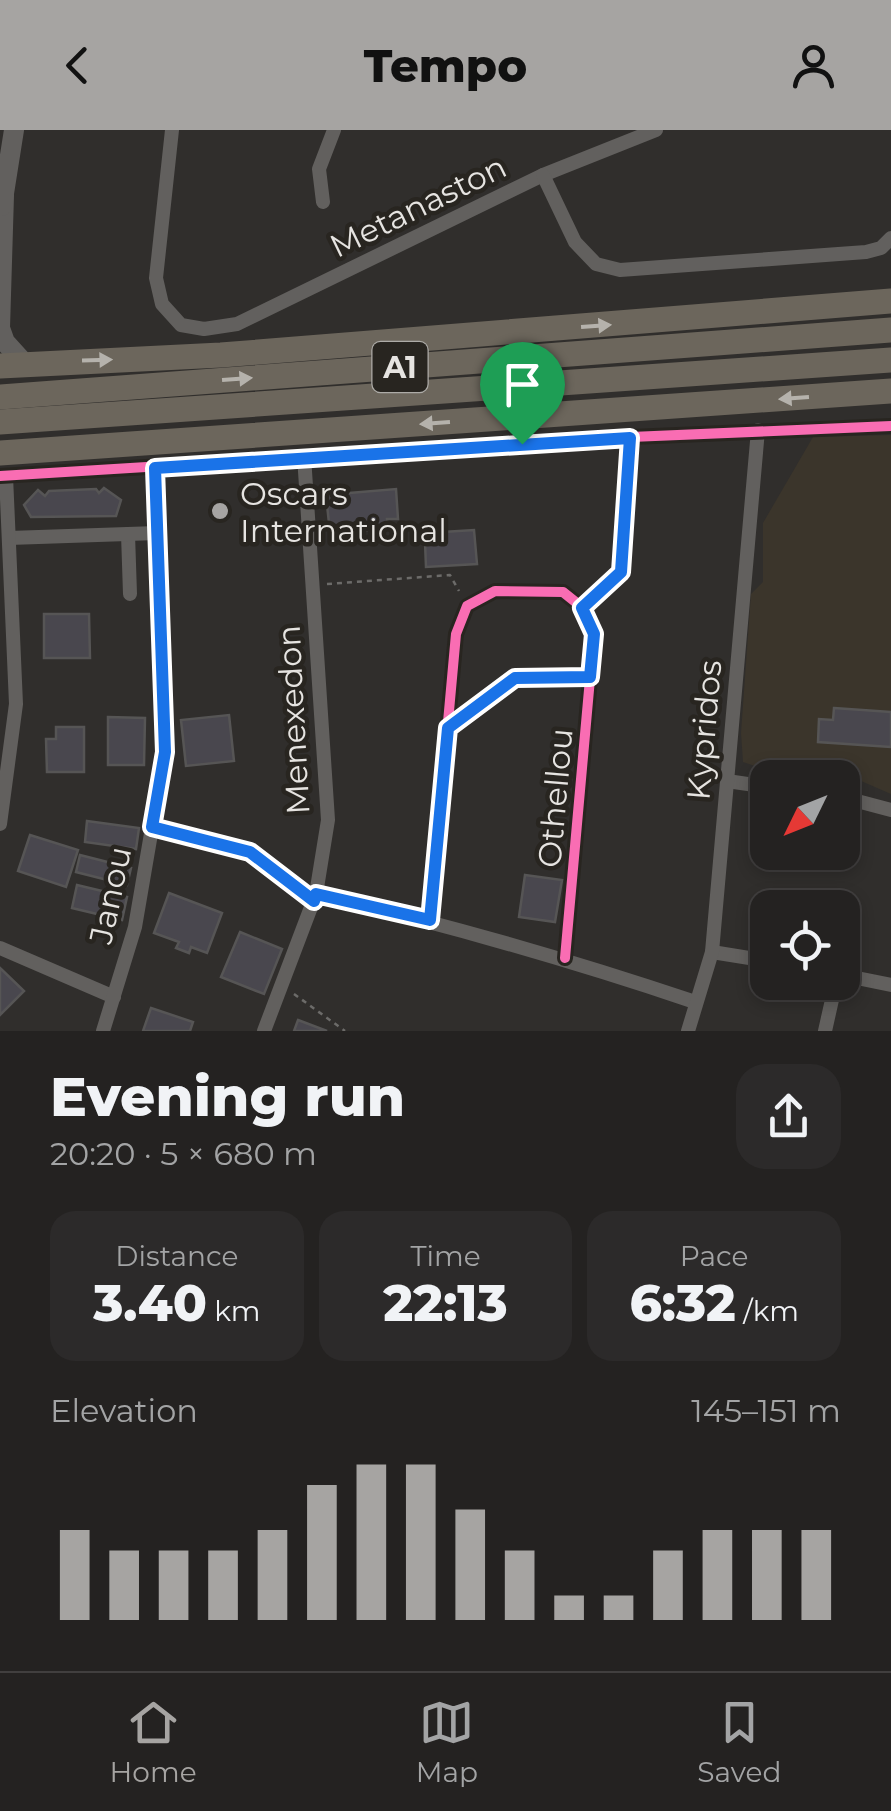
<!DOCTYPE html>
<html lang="en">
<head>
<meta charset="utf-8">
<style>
  :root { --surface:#242221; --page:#2c2a2a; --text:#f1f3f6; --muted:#a3a4a5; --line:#413f3f; --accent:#a6a4a2 }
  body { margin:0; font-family:Montserrat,sans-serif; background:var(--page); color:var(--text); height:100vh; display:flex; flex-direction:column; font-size:38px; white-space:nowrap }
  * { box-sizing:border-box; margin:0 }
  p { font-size:32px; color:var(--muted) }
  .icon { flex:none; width:55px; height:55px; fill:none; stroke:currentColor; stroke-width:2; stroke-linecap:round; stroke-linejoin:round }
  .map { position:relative; height:901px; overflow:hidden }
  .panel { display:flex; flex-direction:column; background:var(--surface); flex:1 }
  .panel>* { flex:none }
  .needle { width:65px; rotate:227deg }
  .fabs { position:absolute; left:750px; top:630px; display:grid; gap:20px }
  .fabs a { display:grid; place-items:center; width:110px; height:110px; border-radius:20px; background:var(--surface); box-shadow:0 5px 15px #0003,0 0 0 2px var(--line); font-size:50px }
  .pin { position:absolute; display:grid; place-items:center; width:85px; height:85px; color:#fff; margin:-102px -42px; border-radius:50% 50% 50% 0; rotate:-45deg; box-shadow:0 0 10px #0007 }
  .pin .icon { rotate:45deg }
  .round { display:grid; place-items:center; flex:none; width:105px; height:105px; border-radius:30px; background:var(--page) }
  .overview { display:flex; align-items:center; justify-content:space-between; height:170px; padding:0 50px }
  h1 { font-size:55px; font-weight:800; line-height:75px }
  .stats { display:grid; grid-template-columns:repeat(3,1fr); gap:15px; height:170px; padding:10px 50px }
  .stats div { display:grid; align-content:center; border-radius:25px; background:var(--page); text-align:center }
  .stats b { font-size:50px; font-weight:800 }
  .stats small { font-size:28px; font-weight:400 }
  .stats p { font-size:28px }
  .chart { height:280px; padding:20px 50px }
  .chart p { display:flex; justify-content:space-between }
  .chart svg { width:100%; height:180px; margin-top:10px; stroke:var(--accent); stroke-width:6 }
  header { display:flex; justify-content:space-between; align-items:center; height:130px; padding:0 50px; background:var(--accent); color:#111; font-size:45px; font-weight:800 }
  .tabs { display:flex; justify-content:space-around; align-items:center; height:140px; border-top:2px solid var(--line); background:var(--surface); font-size:28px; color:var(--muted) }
  .tabs a { display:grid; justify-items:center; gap:5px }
  .tabs .current { color:var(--accent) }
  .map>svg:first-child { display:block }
  .built { fill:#3b352b }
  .building { fill:#49474e; stroke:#565555; stroke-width:2.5 }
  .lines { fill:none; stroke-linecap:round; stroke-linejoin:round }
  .path { stroke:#6c6b69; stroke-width:2.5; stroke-dasharray:5 5; stroke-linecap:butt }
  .street { stroke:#62605e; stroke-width:14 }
  .secondary { stroke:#62605e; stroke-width:20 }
  .highway { stroke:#6c665c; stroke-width:25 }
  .cycleway-casing { stroke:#282520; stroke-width:16 }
  .cycleway { stroke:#f96db3; stroke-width:10 }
  .oneway { fill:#b5b2ac }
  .route-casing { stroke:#fff; stroke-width:20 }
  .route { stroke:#1a73e8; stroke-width:12 }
  .poi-dot { fill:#a6a4a2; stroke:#282520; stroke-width:4 }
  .labels { text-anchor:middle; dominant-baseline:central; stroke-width:9; stroke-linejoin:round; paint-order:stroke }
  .shield { fill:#282520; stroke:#adaba7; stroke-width:2.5 }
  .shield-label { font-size:30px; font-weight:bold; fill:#e6e4e1 }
  .street-label { font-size:32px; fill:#e6e4e1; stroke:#282520 }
  .poi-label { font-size:32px; fill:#e6e4e1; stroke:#282520; text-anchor:start }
</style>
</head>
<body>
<header><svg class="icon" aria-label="back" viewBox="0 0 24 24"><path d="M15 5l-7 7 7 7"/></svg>Tempo<svg class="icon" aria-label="person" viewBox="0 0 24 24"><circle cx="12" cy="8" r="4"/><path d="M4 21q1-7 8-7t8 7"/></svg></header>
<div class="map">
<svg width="891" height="901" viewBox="0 0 891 901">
  <rect width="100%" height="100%" fill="#302e2c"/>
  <!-- built -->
  <polygon class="built" points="891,305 891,664 845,644 793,638 767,640 743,632 741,603 751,464 763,452 763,393 813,307"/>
  <!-- building -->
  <g class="building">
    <polygon points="104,358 121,370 116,386 31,387 24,375 38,360 45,366 49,361 96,359 99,363"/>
    <polygon points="396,359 398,389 387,389 388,399 330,403 326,365"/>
    <polygon points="474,400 477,434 426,437 425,412 443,411 443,402"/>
    <polygon points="44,484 89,484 90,528 44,528"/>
    <polygon points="834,578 891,582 891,617 818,612 819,589 833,590"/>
    <polygon points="229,585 234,631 186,636 181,590"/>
    <polygon points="108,587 145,588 144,635 108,635"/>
    <polygon points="56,597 84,597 84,642 47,642 46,609 56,609"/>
    <polygon points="87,691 139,698 136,719 85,712"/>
    <polygon points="30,705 78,720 66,757 18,741"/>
    <polygon points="80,725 131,738 127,755 76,742"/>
    <polygon points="525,745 562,750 555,792 519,787"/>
    <polygon points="77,755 127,767 122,790 72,778"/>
    <polygon points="169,763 222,783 207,823 191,817 189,823 176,818 179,812 154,803"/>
    <polygon points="240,802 282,819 264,864 221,847"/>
    <polygon points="0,838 24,861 0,885"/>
    <polygon points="151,878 193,892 190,901 143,901"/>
    <polygon points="298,890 327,901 294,901"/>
  </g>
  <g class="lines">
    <!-- path -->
    <g class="path">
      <polyline points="327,454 450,445 459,461"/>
      <polyline points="593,468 621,442 629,324"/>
      <polyline points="464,586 515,548 574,547"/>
      <polyline points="169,702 250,722 300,761"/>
      <polyline points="294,864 345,901"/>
    </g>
    <!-- street -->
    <g class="street">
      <polyline points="172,0 156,148 162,174 181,195 204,199 237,194 543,45 656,0"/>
      <polyline points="543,45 575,112 596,134 620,140 866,122 881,118 891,108"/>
      <polyline points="323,72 319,39 334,0"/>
      <polyline points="0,346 631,307 891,296"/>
      <polyline points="128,404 130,464"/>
      <polyline points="9,408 157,403"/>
      <polyline points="727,651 768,657"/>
      <polyline points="842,667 891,680"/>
      <polyline points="0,694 16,574 6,346"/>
      <path d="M316 764C445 794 570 830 695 872"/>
      <polyline points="430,790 456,504 467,476 495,461 563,462 583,478 594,504 565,828"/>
      <polyline points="0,818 114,867"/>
      <polyline points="712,822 768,831"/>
      <polyline points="842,845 891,855"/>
      <polyline points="103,901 135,797 165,622 155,338"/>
      <polyline points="264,901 316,764 328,690 304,326"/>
      <polyline points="688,901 712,822 758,300"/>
      <polyline points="825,901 836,852"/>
    </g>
    <!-- secondary -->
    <g class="secondary">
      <polyline points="4,65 0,198 5,212 24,233"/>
      <polyline points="2,76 14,0"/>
    </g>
    <!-- highway -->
    <g class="highway">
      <polyline points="0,236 221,225 891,171"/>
      <polyline points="0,267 891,200"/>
      <polyline points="0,292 891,230"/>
      <polyline points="0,323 891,261"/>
    </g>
    <!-- cycleway casing -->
    <g class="cycleway-casing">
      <g id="cycleway">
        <polyline points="0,346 631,307 891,296"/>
        <polyline points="430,790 456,504 467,476 495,461 563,462 583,478 594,504 565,828"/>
      </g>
    </g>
    <!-- cycleway -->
    <use href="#cycleway" class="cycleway"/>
  </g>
  <!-- one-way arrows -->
  <defs><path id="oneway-solid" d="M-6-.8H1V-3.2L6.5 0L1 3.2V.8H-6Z" transform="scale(2.5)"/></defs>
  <g class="oneway">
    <use href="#oneway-solid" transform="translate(596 196) rotate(-4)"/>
    <use href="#oneway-solid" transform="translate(97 230) rotate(-2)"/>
    <use href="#oneway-solid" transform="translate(237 249) rotate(-4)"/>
    <use href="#oneway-solid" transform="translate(794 268) rotate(176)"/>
    <use href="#oneway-solid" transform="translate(435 293) rotate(176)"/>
  </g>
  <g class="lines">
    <!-- route casing -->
    <g class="route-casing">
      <polygon id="route" points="630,308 621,442 582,478 594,504 590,547 515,548 448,598 430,790 316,764 314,771 250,722 152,697 165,622 155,338"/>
    </g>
    <!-- route -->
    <use href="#route" class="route"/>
  </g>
  <!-- markers -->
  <circle class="poi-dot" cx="220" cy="381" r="10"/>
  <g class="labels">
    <!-- shield labels -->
    <rect class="shield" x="372.5" y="212" width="55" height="50" rx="8"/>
    <g class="shield-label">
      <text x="400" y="237">A1</text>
    </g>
    <!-- street labels -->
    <g class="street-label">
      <text transform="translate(418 76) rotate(-26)">Metanaston</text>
      <text transform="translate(293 590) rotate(-93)">Menexedon</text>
      <text transform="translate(704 600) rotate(-85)">Kypridos</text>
      <text transform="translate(555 668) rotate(-85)">Othellou</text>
      <text transform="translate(110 765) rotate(-78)">Janou</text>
    </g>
    <!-- poi labels -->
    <g class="poi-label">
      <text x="240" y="363">Oscars<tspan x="240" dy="37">International</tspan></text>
    </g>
  </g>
</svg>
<div class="fabs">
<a><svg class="needle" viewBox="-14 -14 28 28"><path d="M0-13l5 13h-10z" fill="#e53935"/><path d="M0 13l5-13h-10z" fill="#a3a4a5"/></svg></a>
<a><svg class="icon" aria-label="locate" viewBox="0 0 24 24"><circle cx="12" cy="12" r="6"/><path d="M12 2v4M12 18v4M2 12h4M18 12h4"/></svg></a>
</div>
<div class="pin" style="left:522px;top:314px;background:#1e9e55"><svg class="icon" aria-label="arrive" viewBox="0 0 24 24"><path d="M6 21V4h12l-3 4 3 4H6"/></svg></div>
</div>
<section class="panel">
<div class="overview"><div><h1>Evening run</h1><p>20:20 · 5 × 680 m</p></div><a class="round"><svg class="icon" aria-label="share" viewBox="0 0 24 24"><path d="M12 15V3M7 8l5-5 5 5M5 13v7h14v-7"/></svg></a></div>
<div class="stats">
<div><p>Distance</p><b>3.40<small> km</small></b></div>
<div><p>Time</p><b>22:13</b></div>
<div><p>Pace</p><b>6:32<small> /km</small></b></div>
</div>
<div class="chart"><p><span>Elevation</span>145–151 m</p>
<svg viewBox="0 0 160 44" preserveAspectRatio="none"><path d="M5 44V22M15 44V27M25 44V27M35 44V27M45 44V22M55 44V11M65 44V6M75 44V6M85 44V17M95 44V27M105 44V38M115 44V38M125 44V27M135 44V22M145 44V22M155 44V22"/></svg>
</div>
</section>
<nav class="tabs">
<a class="current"><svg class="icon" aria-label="home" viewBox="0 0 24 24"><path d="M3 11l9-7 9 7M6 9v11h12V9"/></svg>Home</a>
<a><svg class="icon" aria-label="map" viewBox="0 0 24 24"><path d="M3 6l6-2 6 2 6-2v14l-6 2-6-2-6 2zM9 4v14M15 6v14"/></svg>Map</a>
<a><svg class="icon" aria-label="saved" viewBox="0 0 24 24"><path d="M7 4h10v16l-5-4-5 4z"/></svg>Saved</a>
</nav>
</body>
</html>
